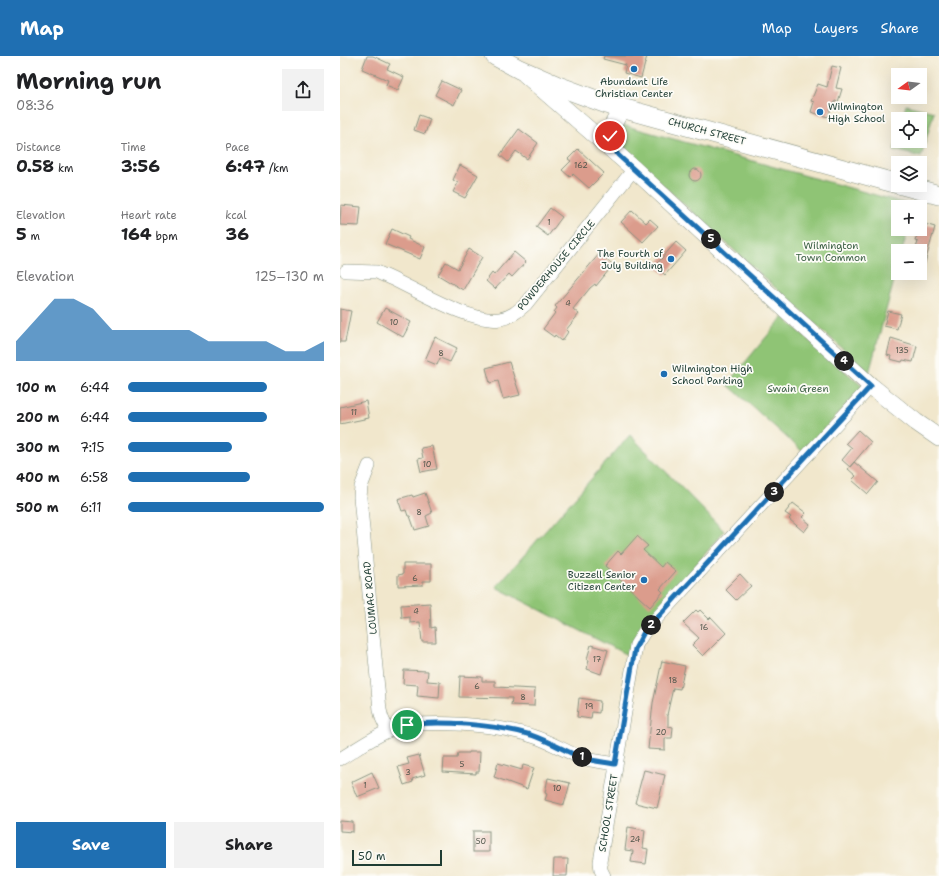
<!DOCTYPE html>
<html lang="en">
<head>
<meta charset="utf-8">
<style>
  :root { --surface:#fff; --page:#f2f2f2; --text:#202124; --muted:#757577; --accent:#1f6fb2 }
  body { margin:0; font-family:"Shantell Sans",sans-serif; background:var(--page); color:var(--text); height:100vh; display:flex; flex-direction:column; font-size:15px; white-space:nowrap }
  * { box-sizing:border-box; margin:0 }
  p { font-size:13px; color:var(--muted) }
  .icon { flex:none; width:22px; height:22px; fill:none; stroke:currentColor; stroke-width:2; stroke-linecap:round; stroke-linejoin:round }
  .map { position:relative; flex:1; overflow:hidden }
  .side { display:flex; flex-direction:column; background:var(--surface); width:340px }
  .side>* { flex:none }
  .needle { width:26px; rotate:255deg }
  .controls { position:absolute; left:551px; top:12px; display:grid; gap:8px }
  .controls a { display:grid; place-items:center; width:36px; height:36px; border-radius:0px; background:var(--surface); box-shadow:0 4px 16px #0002; font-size:20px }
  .scale { position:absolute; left:12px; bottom:10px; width:90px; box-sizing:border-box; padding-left:4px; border:2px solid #1f3d34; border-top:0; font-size:11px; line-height:14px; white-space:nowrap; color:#1f3d34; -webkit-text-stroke:3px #fdfcf7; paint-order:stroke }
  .pin { position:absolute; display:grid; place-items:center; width:34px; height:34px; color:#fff; margin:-17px; border:2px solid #fff; border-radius:50%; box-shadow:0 1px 4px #0007 }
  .km { position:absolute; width:20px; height:20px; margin:-10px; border-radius:50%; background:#222; color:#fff; font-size:11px; line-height:20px; text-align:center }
  .round { display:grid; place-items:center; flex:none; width:42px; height:42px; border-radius:0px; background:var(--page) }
  .head { display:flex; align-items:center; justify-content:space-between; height:68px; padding:0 16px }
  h1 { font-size:22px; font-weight:700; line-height:30px }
  .stats { display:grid; grid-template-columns:repeat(3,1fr); gap:6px; height:68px; padding:4px 16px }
  .stats div { display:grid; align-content:center }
  .stats b { font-size:17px; font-weight:700 }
  .stats small { font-size:11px; font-weight:400 }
  .stats p { font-size:11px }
  .chart { height:112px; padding:8px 16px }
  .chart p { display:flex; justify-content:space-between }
  .chart svg { width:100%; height:72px; margin-top:4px; fill:var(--accent); opacity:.7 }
  .button { display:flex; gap:8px; margin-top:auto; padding:8px 16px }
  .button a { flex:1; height:46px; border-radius:0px; background:var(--accent); color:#fff; font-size:16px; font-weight:700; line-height:46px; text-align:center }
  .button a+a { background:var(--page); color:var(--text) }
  ul { padding:0 16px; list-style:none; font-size:13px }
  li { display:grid; grid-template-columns:64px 48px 1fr; align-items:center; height:30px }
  li i { height:10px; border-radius:5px; background:var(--accent) }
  header { display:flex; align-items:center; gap:24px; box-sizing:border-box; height:56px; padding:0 20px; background:var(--accent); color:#fff }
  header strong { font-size:19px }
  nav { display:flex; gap:22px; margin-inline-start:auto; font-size:14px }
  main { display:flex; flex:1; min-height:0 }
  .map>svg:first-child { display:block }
  .green { fill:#8fc475; stroke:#578054 }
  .building { fill:#db9c8c }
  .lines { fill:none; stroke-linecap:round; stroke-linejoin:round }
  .minor-casing { stroke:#889280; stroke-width:14 }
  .tertiary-casing { stroke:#889280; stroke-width:18 }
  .secondary-casing { stroke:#889280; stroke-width:20 }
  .minor { stroke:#fff; stroke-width:13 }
  .tertiary { stroke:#fff; stroke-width:17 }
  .secondary { stroke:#fff; stroke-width:19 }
  .route-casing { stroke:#fff; stroke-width:8 }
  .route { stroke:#1f6fb2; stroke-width:5 }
  .poi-dot { fill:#1f6fb2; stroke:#fdfcf7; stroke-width:1.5 }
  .labels { text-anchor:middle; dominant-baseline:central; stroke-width:3.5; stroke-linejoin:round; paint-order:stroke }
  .number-label { font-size:8px; fill:#4e554a }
  .poi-label { font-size:10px; fill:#1f3d34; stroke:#fdfcf7; text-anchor:start }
  .street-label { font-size:10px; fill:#1f3d34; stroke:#fdfcf7 }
  .park-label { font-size:10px; fill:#3b5f44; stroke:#fdfcf7 }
</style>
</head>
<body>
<header>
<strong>Map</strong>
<nav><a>Map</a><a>Layers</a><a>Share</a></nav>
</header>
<main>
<section class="side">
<div class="head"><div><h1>Morning run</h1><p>08:36</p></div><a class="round"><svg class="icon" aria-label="share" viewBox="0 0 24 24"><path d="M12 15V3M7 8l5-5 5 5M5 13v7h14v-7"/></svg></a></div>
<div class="stats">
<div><p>Distance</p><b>0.58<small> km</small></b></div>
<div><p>Time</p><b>3:56</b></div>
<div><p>Pace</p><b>6:47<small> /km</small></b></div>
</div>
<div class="stats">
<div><p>Elevation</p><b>5<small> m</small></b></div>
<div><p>Heart rate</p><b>164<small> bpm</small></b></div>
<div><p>kcal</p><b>36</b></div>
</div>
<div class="chart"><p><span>Elevation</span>125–130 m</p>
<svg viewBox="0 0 160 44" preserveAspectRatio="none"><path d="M0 44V32L10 19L20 6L30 6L40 12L50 25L60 25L70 25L80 25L90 25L100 32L110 32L120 32L130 32L140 38L150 38L160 32V44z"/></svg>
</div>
<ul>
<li><b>100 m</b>6:44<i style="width:71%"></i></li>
<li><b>200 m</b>6:44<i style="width:71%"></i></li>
<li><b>300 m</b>7:15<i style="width:53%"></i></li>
<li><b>400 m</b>6:58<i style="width:62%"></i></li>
<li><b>500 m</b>6:11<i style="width:100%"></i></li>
</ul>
<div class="button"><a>Save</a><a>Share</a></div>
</section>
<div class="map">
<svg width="599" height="820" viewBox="0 0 599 820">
  <rect width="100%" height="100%" fill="#fdfcf7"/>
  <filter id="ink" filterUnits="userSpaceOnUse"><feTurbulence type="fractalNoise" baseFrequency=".025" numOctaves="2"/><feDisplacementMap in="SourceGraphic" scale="8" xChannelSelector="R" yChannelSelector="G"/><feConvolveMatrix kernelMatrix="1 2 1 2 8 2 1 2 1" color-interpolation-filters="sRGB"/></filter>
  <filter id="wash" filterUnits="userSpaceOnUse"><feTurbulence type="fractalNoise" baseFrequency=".012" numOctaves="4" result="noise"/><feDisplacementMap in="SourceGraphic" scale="16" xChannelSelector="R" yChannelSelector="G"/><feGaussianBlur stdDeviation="0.9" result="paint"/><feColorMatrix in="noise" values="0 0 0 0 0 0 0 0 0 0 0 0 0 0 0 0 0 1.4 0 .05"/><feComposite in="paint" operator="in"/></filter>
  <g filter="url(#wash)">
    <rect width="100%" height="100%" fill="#f1e7cc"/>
    <!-- green -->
    <g class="green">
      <polygon points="566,49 594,56 581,101 554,94 558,79 558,85 580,85 580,63 562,63"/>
      <polygon points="283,69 575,150 558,151 558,173 568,173 562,195 558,195 558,210 529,317 293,102 280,84 280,75"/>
      <polygon points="443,261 523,331 463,396 387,328"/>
      <polygon points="290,379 384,475 296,582 289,600 156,531"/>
    </g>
    <g id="blocks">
      <!-- building -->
      <g class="building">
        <polygon points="27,0 33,0 50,8 47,13 64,21 58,34 46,29 48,24 22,13"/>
        <polygon points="264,0 307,0 301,22 284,17 286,9 263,3"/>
        <polygon points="492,10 501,12 496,32 502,33 498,46 495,45 493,53 491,53 488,61 471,56 474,46 471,45 478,28 487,31"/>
        <polygon points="102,25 121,34 114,49 95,39"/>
        <polygon points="79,59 90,63 85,78 74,74"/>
        <polygon points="179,73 198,87 187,103 176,95 168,106 160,99"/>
        <polygon points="238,93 264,117 249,132 233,118 230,121 222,114 231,105 228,103"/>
        <polygon points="120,109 138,119 125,142 113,136 118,127 113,124"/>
        <circle cx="355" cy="119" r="6"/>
        <polygon points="1,149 21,151 19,170 0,169"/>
        <polygon points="210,152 222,161 208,180 196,171"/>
        <polygon points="292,154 306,167 310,163 318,170 303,186 281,166"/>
        <polygon points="581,167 595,171 583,214 580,214 580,195 575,195 578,186 575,185"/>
        <polygon points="52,173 69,181 68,183 85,191 80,203 45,188"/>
        <polygon points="336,186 346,195 325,219 315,210"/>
        <polygon points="129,193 142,201 123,234 98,219 106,206 118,213"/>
        <polygon points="174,196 186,206 172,221 169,218 155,233 146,225 152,217 154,219"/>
        <polygon points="260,197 273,209 256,230 255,228 250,232 233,253 239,258 226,274 228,276 222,285 215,279 214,281 203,273 215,257 214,256 217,252 215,250"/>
        <polygon points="45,252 71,266 63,281 37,266"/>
        <polygon points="0,253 11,255 5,286 0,286"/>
        <polygon points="548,255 561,258 557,273 544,270"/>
        <polygon points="95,281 117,292 110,306 100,302 97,309 85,304"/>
        <polygon points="551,282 577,290 573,306 563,304 562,306 550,303 551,300 547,299"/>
        <polygon points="169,306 180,339 163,343 158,325 150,327 146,312"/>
        <polygon points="26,345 29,362 0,368 0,351"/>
        <polygon points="518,374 531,386 510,411 502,404 512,392 506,387"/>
        <polygon points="92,390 97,413 81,416 78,403 83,402 81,392"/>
        <polygon points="514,406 538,426 528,438 512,424 516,420 508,413"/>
        <polygon points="85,437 92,457 86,460 89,470 75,474 70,460 68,460 66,454 62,455 58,443 72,439 73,441"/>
        <polygon points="453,447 466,457 462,461 470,468 464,476 449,463 451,461 445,457"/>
        <polygon points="297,480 308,490 303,494 321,511 325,506 336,515 320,533 323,536 310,551 265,510 278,495 281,498"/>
        <polygon points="63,508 91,508 91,525 83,525 83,529 58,530 58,519 63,518"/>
        <polygon points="400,518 411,530 396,544 385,533"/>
        <polygon points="90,547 91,572 95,571 96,586 82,586 80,566 70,567 70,561 62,562 61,549"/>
        <polygon points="356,554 358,556 360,554 369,563 371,561 386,577 363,600 352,589 359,582 343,567"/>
        <polygon points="251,589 268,594 261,618 247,613 249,604 247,603"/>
        <polygon points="322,605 345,610 340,633 333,632 327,659 328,659 328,670 333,671 332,682 325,682 325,694 308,693 313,647"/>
        <polygon points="64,614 88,615 87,625 100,626 99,642 77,640 78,629 63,628"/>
        <polygon points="120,620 142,621 142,625 155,625 155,631 195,633 194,650 171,649 172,642 119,641"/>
        <polygon points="239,642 260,645 259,657 252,656 251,663 237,661"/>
        <polygon points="129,696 140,696 139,716 136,716 136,718 103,716 104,702 117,702 118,697 129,697"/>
        <polygon points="79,699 85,719 72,723 73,726 64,729 58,711 69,708 67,702"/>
        <polygon points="158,707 182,714 183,709 194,712 187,733 154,721"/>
        <polygon points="304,714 325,719 317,752 295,747"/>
        <polygon points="32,716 39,732 17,741 11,726"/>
        <polygon points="208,722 230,727 224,749 205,744 207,738 205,737"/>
        <polygon points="0,765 13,766 13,776 0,775"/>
        <polygon points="288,771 305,774 303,792 308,793 306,808 291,806 293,795 285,794"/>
        <rect x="133" y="775" width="16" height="21"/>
        <polygon points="214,803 228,803 227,820 213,820"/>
      </g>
    </g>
  </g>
  <g filter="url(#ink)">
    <use href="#blocks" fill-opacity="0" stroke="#889280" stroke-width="1"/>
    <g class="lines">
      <!-- minor casing -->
      <g class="minor-casing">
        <g id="minor">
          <path d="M6 215 37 216 41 218C71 230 129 268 160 263 171 261 178 255 186 248L294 113"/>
          <polyline points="29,410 21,431 20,441 40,654 42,662 48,675"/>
          <path d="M0 703C17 693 34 680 53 673 86 662 159 669 192 680 209 685 225 695 242 702 253 705 264 706 275 708"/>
          <polyline points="264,820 261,814 260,806 295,596 296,589 304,576 531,330"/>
        </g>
      </g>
      <!-- tertiary casing -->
      <g class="tertiary-casing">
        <g id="tertiary">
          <polyline points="185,18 294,113 442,250 531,330 576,366 599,382"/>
          <path d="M277 98C265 78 271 70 282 53"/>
        </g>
      </g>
      <!-- secondary casing -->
      <g class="secondary-casing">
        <g id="secondary">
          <polyline points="155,0 179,13 218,30 267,48 558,128"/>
          <polyline points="562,129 599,139"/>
        </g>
      </g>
      <!-- minor -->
      <use href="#minor" class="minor"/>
      <!-- tertiary -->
      <use href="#tertiary" class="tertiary"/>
      <!-- secondary -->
      <use href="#secondary" class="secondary"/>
    </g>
  </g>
  <g class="lines" filter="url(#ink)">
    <!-- route casing -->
    <g class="route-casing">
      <path id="route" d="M67 669C101 664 158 669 191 679 209 685 225 695 242 702 253 705 264 706 275 708L295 593 304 576 531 330 278 99 273 91 270 80"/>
    </g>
    <!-- route -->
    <use href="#route" class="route"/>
  </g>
  <!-- markers -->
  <g class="poi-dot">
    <circle cx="294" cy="13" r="4"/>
    <circle cx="480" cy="56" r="4"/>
    <circle cx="331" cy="203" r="4"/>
    <circle cx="324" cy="318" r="4"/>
    <circle cx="304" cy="524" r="4"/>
  </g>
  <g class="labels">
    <!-- number labels -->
    <g class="number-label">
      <text x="241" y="109">162</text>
      <text x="209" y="166">1</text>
      <text x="228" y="247">4</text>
      <text x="54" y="266">10</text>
      <text x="562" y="294">135</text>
      <text x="101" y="297">8</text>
      <text x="14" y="356">11</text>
      <text x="87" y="408">10</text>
      <text x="79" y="456">8</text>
      <text x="75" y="522">6</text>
      <text x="76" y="555">4</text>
      <text x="364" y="571">16</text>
      <text x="257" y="603">17</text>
      <text x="333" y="624">18</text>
      <text x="137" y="630">6</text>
      <text x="183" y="641">8</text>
      <text x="249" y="650">19</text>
      <text x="321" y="676">20</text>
      <text x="122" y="708">5</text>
      <text x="68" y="716">3</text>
      <text x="25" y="729">1</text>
      <text x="217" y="732">10</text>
      <text x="295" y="783">24</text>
      <text x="141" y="785">50</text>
    </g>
    <!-- poi labels -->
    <g class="poi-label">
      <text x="294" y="25" text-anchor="middle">Abundant Life<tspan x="294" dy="12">Christian Center</tspan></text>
      <text x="488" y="50">Wilmington<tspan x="488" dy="12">High School</tspan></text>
      <text x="323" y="197" text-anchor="end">The Fourth of<tspan x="323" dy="12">July Building</tspan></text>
      <text x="332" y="312">Wilmington High<tspan x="332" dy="12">School Parking</tspan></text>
      <text x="296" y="518" text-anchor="end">Buzzell Senior<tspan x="296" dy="12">Citizen Center</tspan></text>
    </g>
    <!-- street labels -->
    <g class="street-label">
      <text transform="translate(367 75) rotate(15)">CHURCH STREET</text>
      <text transform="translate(216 209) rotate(-50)">POWDERHOUSE CIRCLE</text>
      <text transform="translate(30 542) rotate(-95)">LOUMAC ROAD</text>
      <text transform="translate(268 757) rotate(-81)">SCHOOL STREET</text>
    </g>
    <!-- park labels -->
    <g class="park-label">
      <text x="491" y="189">Wilmington<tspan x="491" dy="12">Town Common</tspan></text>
      <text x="458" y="332">Swain Green</text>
    </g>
  </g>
</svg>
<div class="controls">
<a><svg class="needle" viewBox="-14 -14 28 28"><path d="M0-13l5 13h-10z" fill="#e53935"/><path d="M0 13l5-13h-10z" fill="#757577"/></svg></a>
<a><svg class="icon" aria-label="locate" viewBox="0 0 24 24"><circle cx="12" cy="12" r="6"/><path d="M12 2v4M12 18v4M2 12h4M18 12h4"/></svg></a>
<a><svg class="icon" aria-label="layers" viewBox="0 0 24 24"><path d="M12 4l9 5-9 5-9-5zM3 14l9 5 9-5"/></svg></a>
<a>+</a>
<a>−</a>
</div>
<div class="scale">50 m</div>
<div class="pin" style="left:67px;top:669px;background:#1e9e55"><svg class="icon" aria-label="arrive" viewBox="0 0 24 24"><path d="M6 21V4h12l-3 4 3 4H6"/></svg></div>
<div class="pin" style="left:270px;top:80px;background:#d93025"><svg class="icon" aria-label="check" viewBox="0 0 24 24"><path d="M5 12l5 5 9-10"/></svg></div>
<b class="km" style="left:242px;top:701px">1</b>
<b class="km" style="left:311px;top:569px">2</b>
<b class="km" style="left:434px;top:436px">3</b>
<b class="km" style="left:504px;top:305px">4</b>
<b class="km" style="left:371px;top:183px">5</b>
</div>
</main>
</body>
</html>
